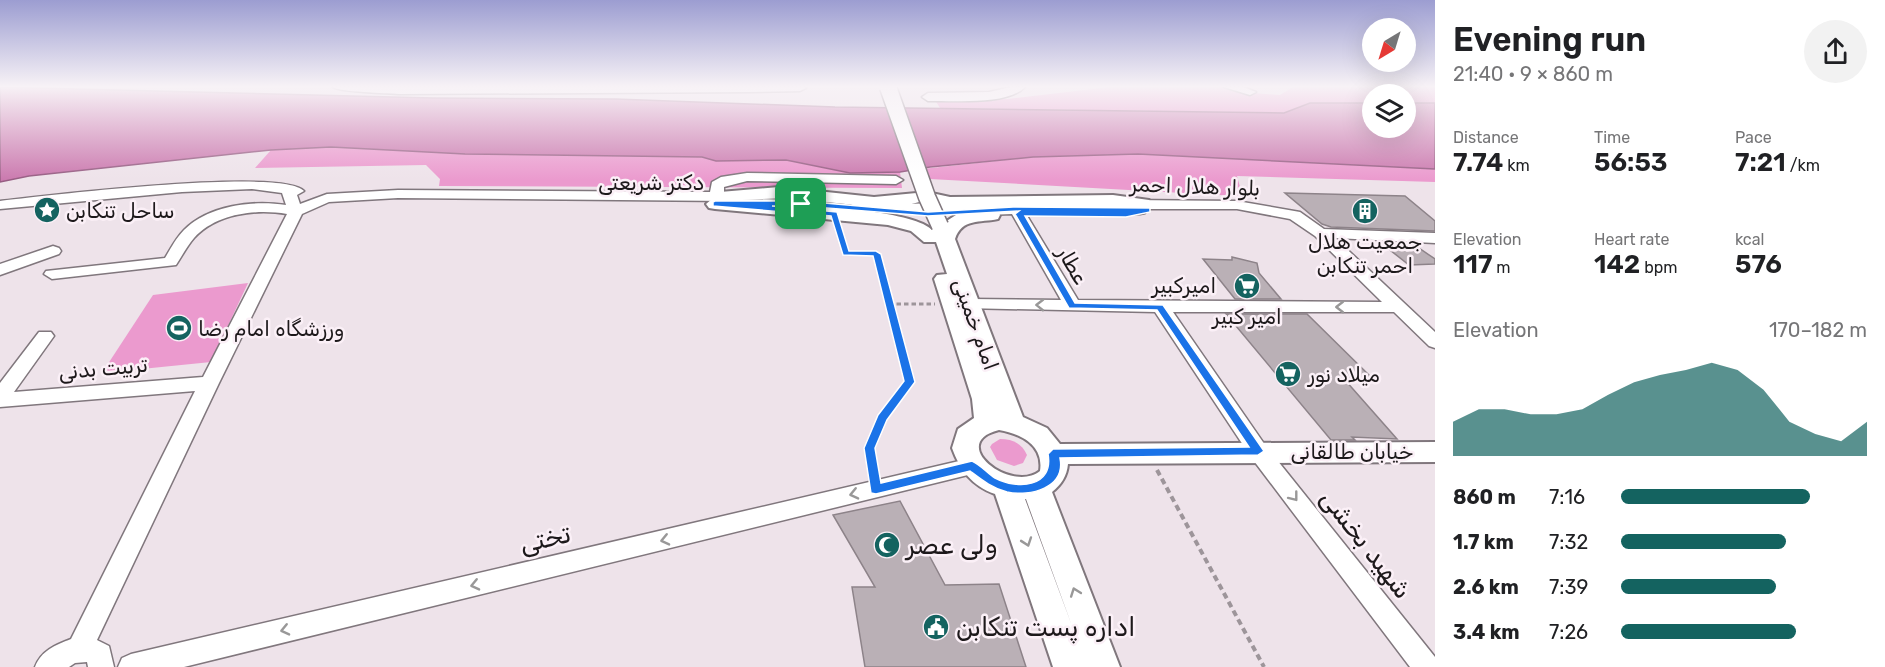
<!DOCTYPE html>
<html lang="en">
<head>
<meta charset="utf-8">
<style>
  :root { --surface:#fff; --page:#f2f2f2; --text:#202124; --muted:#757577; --accent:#146360 }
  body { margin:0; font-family:Rubik,"Noto Naskh Arabic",sans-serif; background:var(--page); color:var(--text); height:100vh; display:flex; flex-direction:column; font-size:22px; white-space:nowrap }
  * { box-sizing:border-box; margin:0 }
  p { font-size:20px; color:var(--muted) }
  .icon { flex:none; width:33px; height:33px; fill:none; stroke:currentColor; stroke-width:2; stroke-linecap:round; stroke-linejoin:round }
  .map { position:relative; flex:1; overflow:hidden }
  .side { display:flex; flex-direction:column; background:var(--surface); width:450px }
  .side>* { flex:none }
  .needle { width:39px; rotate:218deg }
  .fabs { position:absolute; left:1362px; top:18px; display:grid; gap:12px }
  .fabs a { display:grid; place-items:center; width:54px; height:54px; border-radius:50%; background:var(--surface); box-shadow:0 6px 24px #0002; font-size:30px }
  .pin { position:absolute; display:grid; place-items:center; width:51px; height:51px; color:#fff; margin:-26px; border-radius:12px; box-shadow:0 3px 9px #0006 }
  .round { display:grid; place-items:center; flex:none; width:63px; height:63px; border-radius:32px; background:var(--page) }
  .summary { display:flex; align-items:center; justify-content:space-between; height:102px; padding:0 18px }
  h1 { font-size:33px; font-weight:600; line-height:45px }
  .stats { display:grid; grid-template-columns:repeat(3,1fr); gap:9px; height:102px; padding:6px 18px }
  .stats div { display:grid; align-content:center }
  .stats b { font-size:26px; font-weight:600 }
  .stats small { font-size:16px; font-weight:400 }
  .stats p { font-size:16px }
  .chart { height:168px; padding:12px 18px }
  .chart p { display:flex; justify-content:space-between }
  .chart svg { width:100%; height:108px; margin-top:6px; fill:var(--accent); opacity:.7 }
  ul { padding:0 18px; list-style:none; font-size:20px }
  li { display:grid; grid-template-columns:96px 72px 1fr; align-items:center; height:45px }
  li i { height:15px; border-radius:8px; background:var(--accent) }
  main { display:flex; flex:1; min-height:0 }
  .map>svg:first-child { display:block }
  .green { fill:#eb9ace }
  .water { fill:#cb7aaf; stroke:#975d83; stroke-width:1.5 }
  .building { fill:#bab0b6; stroke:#8d8389; stroke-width:1.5 }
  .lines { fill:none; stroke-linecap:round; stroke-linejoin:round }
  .minor-casing { stroke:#80777d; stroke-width:3 }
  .major-casing { stroke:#80777d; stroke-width:4 }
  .path-far1 { stroke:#9d959a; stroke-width:3; stroke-dasharray:4.5 3; stroke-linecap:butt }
  .path { stroke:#9d959a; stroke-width:4; stroke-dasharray:6 4; stroke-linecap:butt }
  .minor { fill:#fff; fill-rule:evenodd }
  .major { fill:#fff; fill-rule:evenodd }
  .major-bridge-casing { stroke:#80777d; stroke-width:19; stroke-linecap:butt }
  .major-bridge { stroke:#fff; stroke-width:16 }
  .oneway { stroke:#999898 }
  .route { fill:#1a73e8; stroke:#fff; stroke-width:1.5; fill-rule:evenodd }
  .labels { text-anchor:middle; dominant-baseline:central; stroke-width:5; stroke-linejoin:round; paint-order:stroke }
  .street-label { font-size:21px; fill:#1d191b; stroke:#fbf0f7 }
  .poi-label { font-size:21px; fill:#1d191b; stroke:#fbf0f7; text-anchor:start }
  .near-street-label { font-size:26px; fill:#1d191b; stroke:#fbf0f7 }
  .near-poi-label { font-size:26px; fill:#1d191b; stroke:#fbf0f7; text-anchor:start }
</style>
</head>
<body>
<main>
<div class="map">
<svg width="1435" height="667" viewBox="0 0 1435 667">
  <rect width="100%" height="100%" fill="#eee3ea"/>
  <!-- green -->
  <g class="green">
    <polygon points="1110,87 1226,87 1241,92 1280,95 1293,87 1435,87 1435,103 1406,103 1406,94 1372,94 1372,103 1310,103 1285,113 940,108 935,100 1007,99"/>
    <polygon points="331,147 465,154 702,157 716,161 786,160 850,173 900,172 902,188 439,186 440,179 426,165 255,168 271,150"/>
    <polygon points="1138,154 1435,169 1435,182 1237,176 1240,187 1237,196 930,179 922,169 1033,157"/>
    <polygon points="248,283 211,362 102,373 153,295"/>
    <path d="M1000 439C1012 439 1022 443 1027 455L1023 463 1014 466 997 460 990 447 992 444Z"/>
  </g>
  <!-- water -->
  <polygon class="water" points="0,87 434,98 616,99 835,107 1284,113 1310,103 1372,103 1372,128 1406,128 1406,103 1435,103 1435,169 1138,154 1033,157 930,167 900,172 850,173 786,160 716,161 702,157 465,154 331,147 271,150 29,176 0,182"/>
  <!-- building -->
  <g class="building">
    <polygon points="1285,193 1405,196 1435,221 1435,231 1331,227 1322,224"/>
    <polygon points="1381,243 1413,244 1435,259 1435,264 1409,265"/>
    <polygon points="1232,257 1257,263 1259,273 1281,299 1235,299 1203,259 1232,260"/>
    <polygon points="1226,314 1307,314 1374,380 1345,380 1397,439 1352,437 1355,440 1331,440"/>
    <polygon points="900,501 945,585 999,584 1026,667 865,667 852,587 875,587 833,515"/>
  </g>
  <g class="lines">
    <!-- minor casing -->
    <g class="minor-casing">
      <g id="minor">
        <path d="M333 87H805L806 88 800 91 748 92 399 94C387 93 339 92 333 87Z"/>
        <path d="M1011 87H1025C1007 106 953 100 928 101L922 97 928 93 989 92Z"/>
        <polygon points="1224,87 1243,87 1256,92 1250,95"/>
        <path d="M747 173 896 176 903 180 896 184 747 181 724 187V193L740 194 741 199 801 200 851 205 858 201 899 204 998 202 1005 205H1122L1123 201 1128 200 1237 201 1300 212 1324 229 1435 233V243L1335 238 1435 332V348L1429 346 1394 312H1173L1265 445 1435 657V667H1410L1251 457 1155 312 963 308 960 304 963 300 969 299 1061 300 1012 214 987 215 980 211H877L870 215 801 208 736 207 731 206 730 201 398 198 329 202 302 214 219 383 97 640 109 646 114 667H88L87 662 75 663 69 667H35C41 651 55 645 71 639L195 391 0 407V383L39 332H51L54 336 14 392 203 377 287 214C256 209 217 213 194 238 187 246 182 256 176 265L52 279 44 274 46 271 165 258C171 248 176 238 184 230 209 205 253 200 286 205L282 193 252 189 182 192 0 209V201C45 196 282 167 304 191L297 195 300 204 327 194 398 190 710 192 712 182 721 177ZM1146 209H1237L1290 219 1315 236 1382 302 1078 300 1026 214H1140L1145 213Z"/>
        <polygon points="53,246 59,248 61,251 59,254 0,275 0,264"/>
        <polygon points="972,458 980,460 983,466 980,472 972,474 184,667 118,667 122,658 131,654"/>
      </g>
    </g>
    <!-- major casing -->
    <g class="major-casing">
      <path id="major" d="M779 187 874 197 927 192 950 197 1113 195 1149 200 1152 204 1149 208 1143 209 1113 205 950 207 923 201 904 206 874 207 789 198 734 200C774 204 906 207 931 229L933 222H945L956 215 969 211H998L1000 215 998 219C980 223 962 218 955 239L1023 417 1047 428 1060 444 1435 442V462L1068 464C1067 476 1061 485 1052 492L1120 667H1053L995 494C972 486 960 470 952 448L958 429 974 418 972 399 934 279 937 275 947 274 936 242H924L911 231 888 225 715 209 709 208 706 204 712 199 711 197 714 193 720 192ZM999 430C1021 434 1044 445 1040 471 1011 494 946 443 999 430ZM1025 499H1026L1072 626Z"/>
    </g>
    <!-- path-far1 -->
    <g class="path-far1">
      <polyline points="839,229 846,253 876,254 909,382 882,418"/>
      <polyline points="889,304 935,304"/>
    </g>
    <!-- path -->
    <g class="path">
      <polyline points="1157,470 1264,667"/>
      <polyline points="873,473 870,448 883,417"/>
    </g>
    <!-- minor -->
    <use href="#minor" class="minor"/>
    <!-- major -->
    <use href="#major" class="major"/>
    <!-- major-bridge casing -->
    <g class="major-bridge-casing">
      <polyline id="major-bridge" points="888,87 927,197 940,226"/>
    </g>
    <!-- major-bridge -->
    <use href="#major-bridge" class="major-bridge"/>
  </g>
  <!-- one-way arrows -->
  <defs><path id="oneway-chevron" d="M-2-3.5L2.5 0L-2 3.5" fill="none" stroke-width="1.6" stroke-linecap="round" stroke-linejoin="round" transform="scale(1.5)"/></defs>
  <g class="oneway">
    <use href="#oneway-chevron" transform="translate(1040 305) rotate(-179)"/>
    <use href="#oneway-chevron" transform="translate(1340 307) rotate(180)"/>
    <use href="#oneway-chevron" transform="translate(854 494) rotate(167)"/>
    <use href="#oneway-chevron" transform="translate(1294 497) rotate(52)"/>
    <use href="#oneway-chevron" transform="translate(665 540) rotate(167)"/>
    <use href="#oneway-chevron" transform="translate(1027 542) rotate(71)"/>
    <use href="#oneway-chevron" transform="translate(475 585) rotate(167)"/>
    <use href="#oneway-chevron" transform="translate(1075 592) rotate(-110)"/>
    <use href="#oneway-chevron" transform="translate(285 630) rotate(167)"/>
  </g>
  <!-- sky -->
  <linearGradient id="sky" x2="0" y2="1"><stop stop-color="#9c9dd1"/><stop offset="0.48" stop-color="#f7f2f6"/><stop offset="1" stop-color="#f7f2f6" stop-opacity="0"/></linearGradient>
  <rect width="1435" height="180" fill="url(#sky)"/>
  <!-- route -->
  <path class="route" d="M715 201H801L928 212 1013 207 1150 208V212L1126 217 1025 216 1075 303 1163 305 1264 451 1258 455 1060 458C1066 488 1030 497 1007 492 992 488 982 480 970 471L876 494 871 493 864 448 878 415 904 381 873 256 843 255 831 216 713 206V202ZM772 206H801L928 216 1019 211 1015 214 1069 308 1157 310 1249 447 1053 449 1048 454C1054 487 1018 490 995 478 987 473 981 465 972 461L881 483 875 448 887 420 915 382 881 254 876 251H849L837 212Z"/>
  <!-- icons -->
  <defs>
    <g id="sight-disc" transform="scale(1.35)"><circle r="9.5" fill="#146360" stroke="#fbf0f7"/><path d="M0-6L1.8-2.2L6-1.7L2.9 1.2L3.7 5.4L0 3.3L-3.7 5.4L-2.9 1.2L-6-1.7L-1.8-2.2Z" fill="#fff"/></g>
    <g id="building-disc" transform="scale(1.35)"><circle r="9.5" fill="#146360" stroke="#fbf0f7"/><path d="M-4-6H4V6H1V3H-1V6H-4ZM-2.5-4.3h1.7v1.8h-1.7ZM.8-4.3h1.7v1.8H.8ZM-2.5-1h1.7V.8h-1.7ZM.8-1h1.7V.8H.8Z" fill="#fff"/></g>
    <g id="supermarket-disc" transform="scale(1.35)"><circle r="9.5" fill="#146360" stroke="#fbf0f7"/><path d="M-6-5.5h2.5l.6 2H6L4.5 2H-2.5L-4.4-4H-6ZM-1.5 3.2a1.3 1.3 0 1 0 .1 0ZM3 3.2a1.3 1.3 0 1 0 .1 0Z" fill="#fff"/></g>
    <g id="stadium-disc" transform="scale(1.35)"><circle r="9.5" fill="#146360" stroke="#fbf0f7"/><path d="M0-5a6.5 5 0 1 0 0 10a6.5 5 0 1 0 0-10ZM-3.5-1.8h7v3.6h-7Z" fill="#fff"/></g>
    <g id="mosque-disc" transform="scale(1.35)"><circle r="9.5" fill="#146360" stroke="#fbf0f7"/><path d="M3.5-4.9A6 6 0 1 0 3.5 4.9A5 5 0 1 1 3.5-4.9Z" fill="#fff"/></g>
    <g id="civic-disc" transform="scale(1.35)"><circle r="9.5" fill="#146360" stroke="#fbf0f7"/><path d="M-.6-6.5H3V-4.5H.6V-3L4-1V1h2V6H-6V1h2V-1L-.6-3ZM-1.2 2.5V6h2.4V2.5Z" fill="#fff"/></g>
  </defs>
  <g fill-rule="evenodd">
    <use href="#sight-disc" x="47" y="210"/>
    <use href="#building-disc" x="1365" y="211"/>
    <use href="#supermarket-disc" x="1247" y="286"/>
    <use href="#stadium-disc" x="179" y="328"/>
    <use href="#supermarket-disc" x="1288" y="374"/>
    <use href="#mosque-disc" x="887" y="545"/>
    <use href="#civic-disc" x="936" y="627"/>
  </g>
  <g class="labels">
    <!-- street labels -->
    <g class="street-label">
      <text x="651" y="182">دکتر شریعتی</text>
      <text transform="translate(1195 186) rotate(2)">بلوار هلال احمر</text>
      <text transform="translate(1073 265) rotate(60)">عطار</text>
      <text x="1184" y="285">امیرکبیر</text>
      <text transform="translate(976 324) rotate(70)">امام خمینی</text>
      <text transform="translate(103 368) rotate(-5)">تربیت بدنی</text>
      <text x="1352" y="451">خیابان طالقانی</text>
    </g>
    <!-- poi labels -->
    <g class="poi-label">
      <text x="66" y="210">ساحل تنکابن</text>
      <text x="1365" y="241" text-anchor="middle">جمعیت هلال<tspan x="1365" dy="24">احمر تنکابن</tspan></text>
      <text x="1247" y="316" text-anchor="middle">امیر کبیر</text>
      <text x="198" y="328">ورزشگاه امام رضا</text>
      <text x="1308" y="374">میلاد نور</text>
    </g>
    <!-- near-street labels -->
    <g class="near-street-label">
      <text transform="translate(545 539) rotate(-13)">تختی</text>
      <text transform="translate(1366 544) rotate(52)">شهید بخشی</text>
    </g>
    <!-- near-poi labels -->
    <g class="near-poi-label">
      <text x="906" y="545">ولی عصر</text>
      <text x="956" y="627">اداره پست تنکابن</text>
    </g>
  </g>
</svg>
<div class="fabs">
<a><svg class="needle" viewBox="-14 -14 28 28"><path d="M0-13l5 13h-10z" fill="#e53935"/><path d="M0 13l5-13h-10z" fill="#757577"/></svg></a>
<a><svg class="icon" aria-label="layers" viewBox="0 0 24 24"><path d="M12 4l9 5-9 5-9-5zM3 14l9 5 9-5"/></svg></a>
</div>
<div class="pin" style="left:801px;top:204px;background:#1e9e55"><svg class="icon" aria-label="arrive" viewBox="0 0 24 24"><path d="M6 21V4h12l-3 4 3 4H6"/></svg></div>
</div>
<section class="side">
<div class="summary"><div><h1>Evening run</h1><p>21:40 · 9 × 860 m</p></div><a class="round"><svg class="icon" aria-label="share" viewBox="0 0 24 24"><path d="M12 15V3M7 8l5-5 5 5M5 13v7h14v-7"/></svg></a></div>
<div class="stats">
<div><p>Distance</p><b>7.74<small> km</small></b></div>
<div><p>Time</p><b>56:53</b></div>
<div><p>Pace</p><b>7:21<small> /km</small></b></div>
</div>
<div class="stats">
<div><p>Elevation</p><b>117<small> m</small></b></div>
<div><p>Heart rate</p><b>142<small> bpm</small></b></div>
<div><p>kcal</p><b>576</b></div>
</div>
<div class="chart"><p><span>Elevation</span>170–182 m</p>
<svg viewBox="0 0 160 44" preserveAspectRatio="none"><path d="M0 44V30L10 25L20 25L30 27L40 27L50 25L60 19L70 14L80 11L90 9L100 6L110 9L120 17L130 30L140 35L150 38L160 30V44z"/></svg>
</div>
<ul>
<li><b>860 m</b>7:16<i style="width:77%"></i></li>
<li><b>1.7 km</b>7:32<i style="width:67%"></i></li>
<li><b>2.6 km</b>7:39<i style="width:63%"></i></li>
<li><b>3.4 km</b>7:26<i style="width:71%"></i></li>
</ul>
</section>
</main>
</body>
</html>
